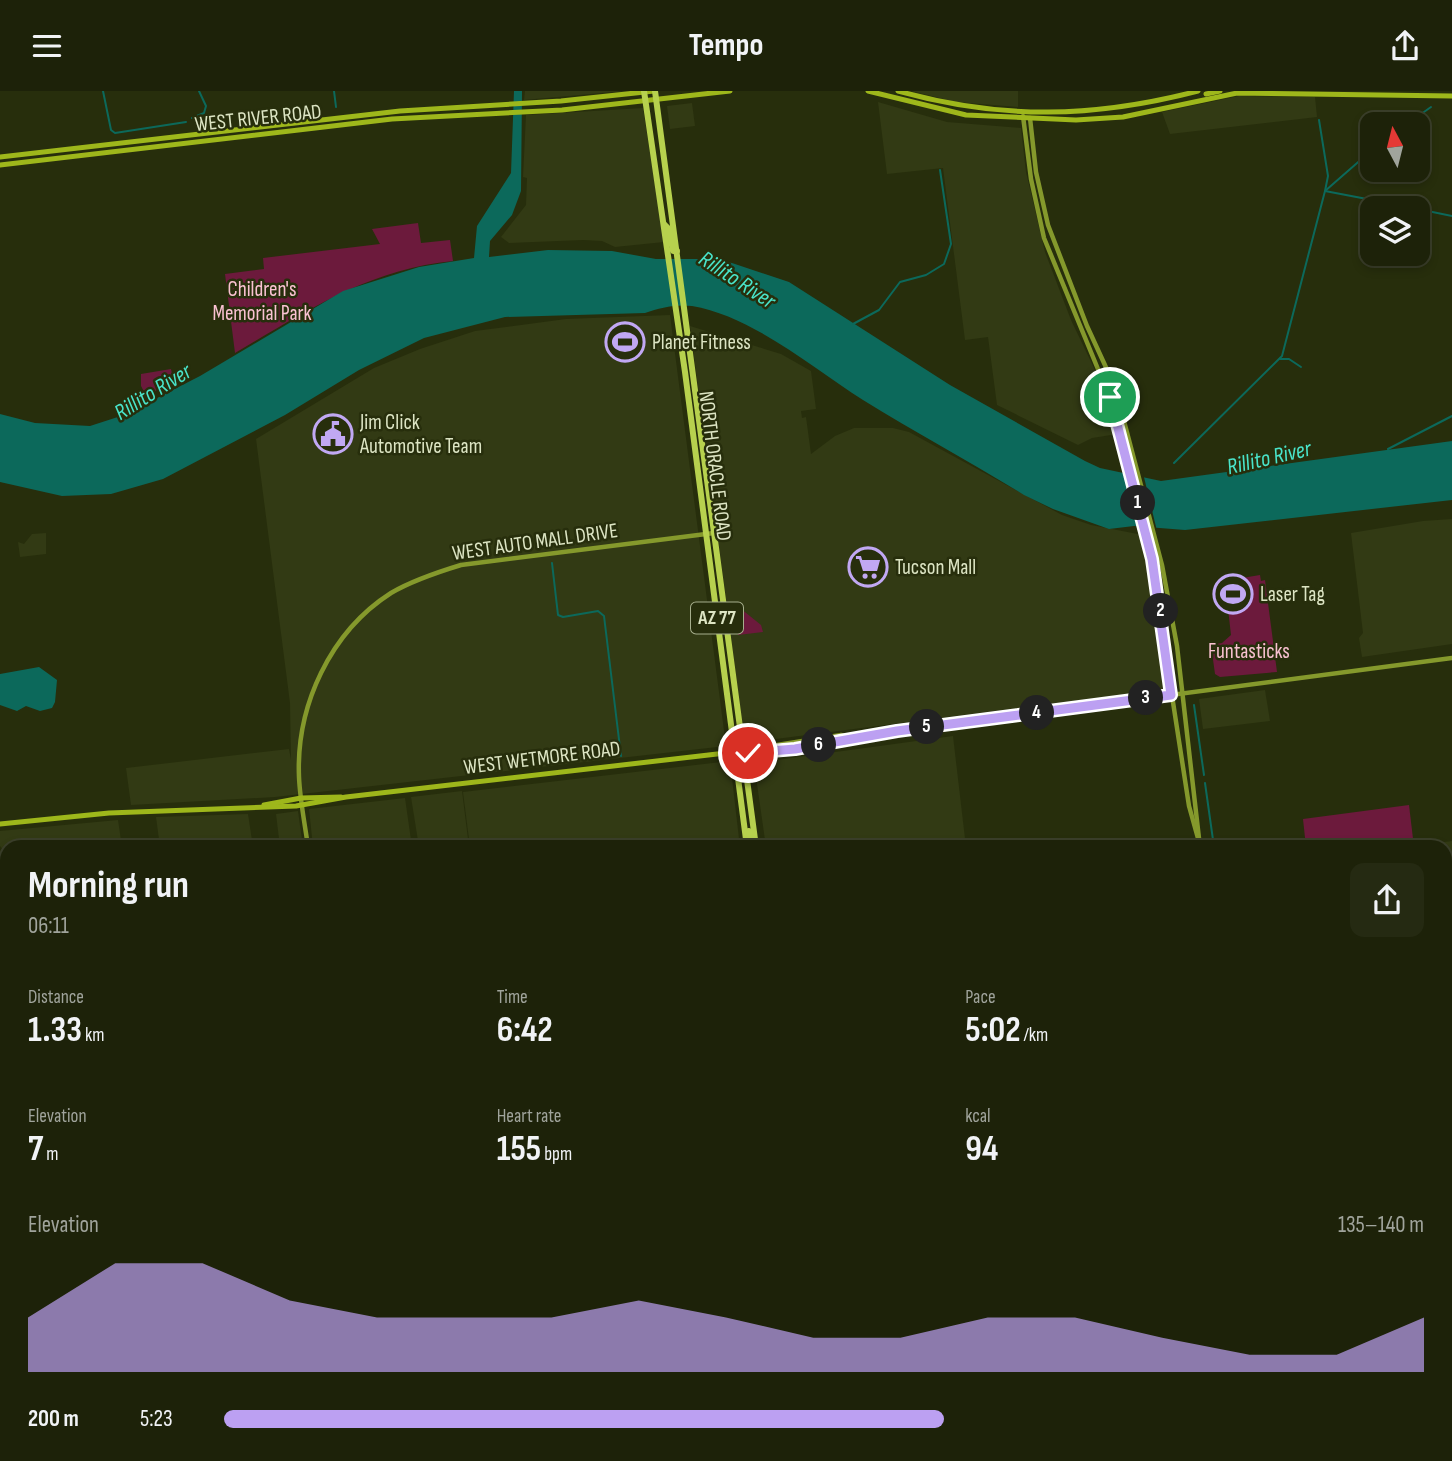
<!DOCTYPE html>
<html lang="en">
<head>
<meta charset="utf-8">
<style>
  :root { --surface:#1d2209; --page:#252a12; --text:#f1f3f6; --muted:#a0a49c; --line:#3b3f2a; --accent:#bca0f2 }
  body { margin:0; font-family:"Sofia Sans Condensed",sans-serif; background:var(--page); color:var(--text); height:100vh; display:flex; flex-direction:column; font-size:26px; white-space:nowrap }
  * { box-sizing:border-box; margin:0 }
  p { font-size:23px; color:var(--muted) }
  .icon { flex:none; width:38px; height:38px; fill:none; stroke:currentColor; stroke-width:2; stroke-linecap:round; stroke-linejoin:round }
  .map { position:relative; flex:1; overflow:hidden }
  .side { position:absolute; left:0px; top:749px; width:1452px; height:621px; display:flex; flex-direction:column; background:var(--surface); border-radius:21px 21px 0 0; box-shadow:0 4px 10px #0003,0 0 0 2px var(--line) }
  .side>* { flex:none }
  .needle { width:46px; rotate:353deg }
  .controls { position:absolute; left:1360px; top:21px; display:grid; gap:14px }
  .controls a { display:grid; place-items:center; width:70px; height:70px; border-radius:14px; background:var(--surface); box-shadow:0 4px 10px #0003,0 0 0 2px var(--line); font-size:35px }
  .pin { position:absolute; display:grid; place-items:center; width:60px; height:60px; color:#fff; margin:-30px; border:4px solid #fff; border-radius:50%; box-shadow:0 2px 7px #0007 }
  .km { position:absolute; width:35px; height:35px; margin:-18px; border-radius:50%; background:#222; color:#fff; font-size:19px; line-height:35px; text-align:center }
  .round { display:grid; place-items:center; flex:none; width:74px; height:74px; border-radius:14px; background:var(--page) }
  .summary { display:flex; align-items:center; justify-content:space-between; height:119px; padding:0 28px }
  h1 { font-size:38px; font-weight:700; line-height:52px }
  .figures { display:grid; grid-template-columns:repeat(3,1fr); gap:10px; height:119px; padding:7px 28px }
  .figures div { display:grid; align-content:center }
  .figures b { font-size:35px; font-weight:700 }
  .figures small { font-size:19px; font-weight:400 }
  .figures p { font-size:19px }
  .chart { height:196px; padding:14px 28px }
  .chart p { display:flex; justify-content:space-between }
  .chart svg { width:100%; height:126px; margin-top:7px; fill:var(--accent); opacity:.7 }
  ul { padding:0 28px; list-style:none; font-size:23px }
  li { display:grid; grid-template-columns:112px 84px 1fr; align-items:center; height:52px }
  li i { height:18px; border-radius:9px; background:var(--accent) }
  header { display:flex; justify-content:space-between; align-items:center; height:91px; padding:0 28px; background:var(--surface); font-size:32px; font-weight:700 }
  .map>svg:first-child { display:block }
  .built { fill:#323a14 }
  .green { fill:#6c1a3c }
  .water { fill:#0c695b }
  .pier { fill:#272e0c }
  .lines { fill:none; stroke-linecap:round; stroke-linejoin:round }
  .stream { stroke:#0c695b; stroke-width:2 }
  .secondary { stroke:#85992c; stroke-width:4.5 }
  .primary { stroke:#9eb71b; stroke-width:5 }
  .highway { stroke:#b7d14e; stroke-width:6 }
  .route-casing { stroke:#fff; stroke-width:14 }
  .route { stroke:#bca0f2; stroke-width:9 }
  .labels { text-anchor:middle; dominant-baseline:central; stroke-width:5; stroke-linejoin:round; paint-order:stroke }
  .shield { fill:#272e0c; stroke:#a6ae8d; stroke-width:2 }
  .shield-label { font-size:19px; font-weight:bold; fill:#dde5c4 }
  .street-label { font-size:21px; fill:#dde5c4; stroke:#272e0c }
  .park-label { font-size:21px; fill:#fac2d2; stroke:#272e0c }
  .poi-label { font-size:21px; fill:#dde5c4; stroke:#272e0c; text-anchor:start }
  .water-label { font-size:23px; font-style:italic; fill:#49e4ca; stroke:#272e0c }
</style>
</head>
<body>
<header><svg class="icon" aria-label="menu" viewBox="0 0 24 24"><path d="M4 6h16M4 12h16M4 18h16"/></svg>Tempo<svg class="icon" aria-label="share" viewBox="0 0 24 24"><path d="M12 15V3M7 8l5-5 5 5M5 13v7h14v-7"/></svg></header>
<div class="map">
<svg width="1452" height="1370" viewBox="0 0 1452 1370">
  <rect width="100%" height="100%" fill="#272e0c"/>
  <!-- built -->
  <g class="built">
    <polygon points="525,0 624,0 524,9"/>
    <polygon points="911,0 1018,0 1018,16 956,11"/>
    <polygon points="1239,5 1315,6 1317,26 1170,43 1162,21"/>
    <polygon points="878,11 947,31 1021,37 1026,81 1045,161 1071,229 1105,300 1117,343 1092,347 1078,354 997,314 988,246 965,249 943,77 887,83"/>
    <polygon points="692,12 695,35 670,38 667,15"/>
    <polygon points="643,17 664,151 615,156 602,150 583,149 509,152 501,146 526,114 527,87 523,86 526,24"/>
    <polygon points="670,224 726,655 275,706 131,714 126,677 289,658 291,669 290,612 256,348 374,277 420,258 475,240 566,228"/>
    <polygon points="690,235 781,263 811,280 816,318 801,320 802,327 806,326 811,363 835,345 854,337 893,337 909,341 1062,424 1091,434 1143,444 1158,515 1167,598 745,652"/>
    <polygon points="1452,428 1452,553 1362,566 1359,547 1363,542 1351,442 1423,430"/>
    <polygon points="46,442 46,463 20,466 18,451 24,453 32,443"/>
    <polygon points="1265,599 1270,630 1203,638 1199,608"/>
    <polygon points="953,645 966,756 766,756 754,672"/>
    <polygon points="730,670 740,756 470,756 463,701"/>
    <polygon points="462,700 469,756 419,756 411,706"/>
    <polygon points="405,707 412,756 313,756 309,718"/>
    <polygon points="298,720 303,756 280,756 276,723"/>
    <polygon points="248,723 253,756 160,756 156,726"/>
    <polygon points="118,729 122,756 7,756 7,772 6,762 0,755 0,740"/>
    <polygon points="1452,750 1452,787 1446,788 1446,756 1423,754"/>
    <polygon points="1450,1241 1452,1370 1306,1370 1306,1367 1335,1363 1446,1363 1446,1242"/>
    <polygon points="727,1363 819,1363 819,1370 728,1370"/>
  </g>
  <!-- green -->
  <g class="green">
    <path d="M418 132 421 152 450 149 453 170C369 178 305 221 235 262L225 183 264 178 263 167 380 153 372 138Z"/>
    <polygon points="171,278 173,288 147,306 141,295 141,283"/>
    <polygon points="1260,484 1261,490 1265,489 1277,581 1220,586 1215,583 1211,554 1222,552 1231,544 1226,500 1243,498 1242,487"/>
    <polygon points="735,513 761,534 763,541 738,544"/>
    <polygon points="1409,714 1414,756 1306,756 1303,728"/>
    <polygon points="1446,1243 1450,1243 1452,1333 1446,1334"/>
    <polygon points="1452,1349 1452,1370 1376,1370 1376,1367 1384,1363 1446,1363 1446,1350"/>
  </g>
  <!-- water -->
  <g class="water">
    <path d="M514 0H522L521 100 512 124 490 150 489 166 548 159 612 160 656 168H706L732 172 789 191 950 294 1085 370 1100 377 1161 390 1452 350V409L1185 439 1134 435 1109 438 1053 418 1024 404C971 371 916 342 863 309 813 277 752 225 692 215 675 213 660 217 645 222L505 226 424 247 359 279 285 324 163 388 111 403 62 405 0 391V323L35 332 90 335 124 324 200 285 343 200 419 176 474 167 477 135 511 82Z"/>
    <polygon points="39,576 57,589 55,611 52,617 40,620 26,615 17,620 0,614 0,583"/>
  </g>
  <!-- pier -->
  <polygon class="pier" points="1126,379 1143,382 1157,440 1140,439"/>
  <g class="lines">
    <!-- stream -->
    <g class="stream">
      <polyline points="103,0 111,39 115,42 186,31"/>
      <polyline points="334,0 336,16"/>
      <polyline points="192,27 204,22 206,15 199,0"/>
      <polyline points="1319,29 1328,85 1325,100 1414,117"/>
      <polyline points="1407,33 1431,16"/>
      <polyline points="1418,118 1452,125"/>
      <polyline points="853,233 879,219 900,191 926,184 944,173 951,153 940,79"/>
      <polyline points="1280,268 1289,268 1301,276"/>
      <polyline points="1388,358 1452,325"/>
      <polyline points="1174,372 1282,265 1325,100 1372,59"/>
      <polyline points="552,472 558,524 563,526 598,520 604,525 621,665"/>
      <polyline points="1194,614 1204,684"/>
      <polyline points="1205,692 1214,756"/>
    </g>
    <!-- secondary -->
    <g class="secondary">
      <polyline points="1023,25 1031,88 1044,147 1114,317 1151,468 1189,715 1199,751"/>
      <polyline points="1030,27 1036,81 1048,134 1087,235 1115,296 1162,474 1177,555 1200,756"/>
      <polyline points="744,659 841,644 852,646"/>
      <polyline points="743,660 752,664 897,640 1452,567"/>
      <path d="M308 756C305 733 300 710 299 686 296 615 330 541 391 502 413 489 438 481 461 474L714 442"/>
      <polyline points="1446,791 1452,791"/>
      <polyline points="1446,1019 1452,1018"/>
      <polyline points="0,1188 7,1187"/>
      <polyline points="383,1363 384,1370"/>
      <polyline points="1142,1363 1143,1370"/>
    </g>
    <!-- primary -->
    <g class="primary">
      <polyline points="868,0 966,24 1076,29 1123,26 1237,2 1452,5"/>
      <path d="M898 0C1002 29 1094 27 1198 0"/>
      <polyline points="1206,3 1220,0"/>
      <polyline points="0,66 400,20 561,10 654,0"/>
      <polyline points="0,74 392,28 562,19 730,0"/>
      <polyline points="264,714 301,707 341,706"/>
      <polyline points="0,733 109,722 296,715 346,706 743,660"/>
    </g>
    <!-- highway -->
    <g class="highway">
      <polyline points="644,0 685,281 747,756"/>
      <polyline points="655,0 756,756"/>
      <polyline points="665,134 669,138 673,160 677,160"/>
      <polyline points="749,740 751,756"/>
      <polyline points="822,1363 823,1370"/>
      <polyline points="831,1363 832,1370"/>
    </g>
  </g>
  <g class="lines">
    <!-- route casing -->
    <g class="route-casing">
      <polyline id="route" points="748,662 795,658 897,640 1171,604 1152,468 1110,306"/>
    </g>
    <!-- route -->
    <use href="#route" class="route"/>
  </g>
  <!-- icons -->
  <defs>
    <g id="stadium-ring" transform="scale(2.0125)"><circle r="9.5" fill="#272e0c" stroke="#c1a8f3" stroke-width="1.5"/><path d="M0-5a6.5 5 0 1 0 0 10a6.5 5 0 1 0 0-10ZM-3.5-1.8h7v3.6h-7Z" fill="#c1a8f3"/></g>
    <g id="civic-ring" transform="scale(2.0125)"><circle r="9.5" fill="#272e0c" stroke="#c1a8f3" stroke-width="1.5"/><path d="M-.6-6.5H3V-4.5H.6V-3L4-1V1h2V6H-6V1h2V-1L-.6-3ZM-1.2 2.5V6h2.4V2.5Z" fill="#c1a8f3"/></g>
    <g id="supermarket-ring" transform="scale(2.0125)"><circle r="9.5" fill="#272e0c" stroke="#c1a8f3" stroke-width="1.5"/><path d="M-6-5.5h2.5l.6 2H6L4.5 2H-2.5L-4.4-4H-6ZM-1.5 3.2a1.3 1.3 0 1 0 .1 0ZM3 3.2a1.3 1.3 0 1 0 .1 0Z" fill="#c1a8f3"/></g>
  </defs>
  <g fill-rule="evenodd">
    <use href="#stadium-ring" x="625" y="251"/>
    <use href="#civic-ring" x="333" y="343"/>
    <use href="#supermarket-ring" x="868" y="476"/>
    <use href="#stadium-ring" x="1233" y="503"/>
  </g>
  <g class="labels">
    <!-- shield labels -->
    <rect class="shield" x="691" y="511.5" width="52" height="31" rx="5"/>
    <g class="shield-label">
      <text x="717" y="527">AZ 77</text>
    </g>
    <!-- street labels -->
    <g class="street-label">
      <text transform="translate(258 27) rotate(-6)">WEST RIVER ROAD</text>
      <text transform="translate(715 375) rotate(83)">NORTH ORACLE ROAD</text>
      <text transform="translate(535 451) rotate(-8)">WEST AUTO MALL DRIVE</text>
      <text transform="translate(542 667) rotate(-7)">WEST WETMORE ROAD</text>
    </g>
    <!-- park labels -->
    <g class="park-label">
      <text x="262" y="198">Children's<tspan x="262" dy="24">Memorial Park</tspan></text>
      <text x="1249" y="560">Funtasticks</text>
    </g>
    <!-- poi labels -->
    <g class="poi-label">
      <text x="652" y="251">Planet Fitness</text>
      <text x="360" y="331">Jim Click<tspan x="360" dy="24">Automotive Team</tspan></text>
      <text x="895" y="476">Tucson Mall</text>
      <text x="1260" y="503">Laser Tag</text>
    </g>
    <!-- water labels -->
    <g class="water-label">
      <text transform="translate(737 189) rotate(33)">Rillito River</text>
      <text transform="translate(153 301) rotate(-32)">Rillito River</text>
      <text transform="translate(1269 367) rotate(-13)">Rillito River</text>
    </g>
  </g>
</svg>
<div class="controls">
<a><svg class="needle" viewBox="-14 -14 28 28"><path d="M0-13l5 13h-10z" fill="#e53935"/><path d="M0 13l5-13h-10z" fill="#a0a49c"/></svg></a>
<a><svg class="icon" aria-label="layers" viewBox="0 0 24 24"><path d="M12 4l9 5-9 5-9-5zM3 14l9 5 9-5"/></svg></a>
</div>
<div class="pin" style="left:1110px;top:306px;background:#1e9e55"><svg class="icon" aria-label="arrive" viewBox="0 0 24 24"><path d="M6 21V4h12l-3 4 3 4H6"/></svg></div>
<div class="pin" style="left:748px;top:662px;background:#d93025"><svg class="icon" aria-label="check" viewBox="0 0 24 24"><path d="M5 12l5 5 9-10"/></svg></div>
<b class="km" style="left:1138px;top:412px">1</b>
<b class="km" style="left:1161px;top:520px">2</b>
<b class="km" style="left:1146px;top:607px">3</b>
<b class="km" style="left:1037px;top:622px">4</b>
<b class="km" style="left:927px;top:636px">5</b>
<b class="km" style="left:819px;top:654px">6</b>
<section class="side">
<div class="summary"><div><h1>Morning run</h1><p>06:11</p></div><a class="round"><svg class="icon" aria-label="share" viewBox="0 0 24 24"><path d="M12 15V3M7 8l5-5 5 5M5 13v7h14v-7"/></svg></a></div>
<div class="figures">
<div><p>Distance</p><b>1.33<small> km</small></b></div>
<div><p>Time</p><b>6:42</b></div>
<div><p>Pace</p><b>5:02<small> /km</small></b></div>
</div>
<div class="figures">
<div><p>Elevation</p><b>7<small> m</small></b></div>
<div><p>Heart rate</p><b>155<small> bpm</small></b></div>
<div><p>kcal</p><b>94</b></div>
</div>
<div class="chart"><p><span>Elevation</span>135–140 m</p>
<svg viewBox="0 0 160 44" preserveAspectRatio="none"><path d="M0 44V25L10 6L20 6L30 19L40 25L50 25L60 25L70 19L80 25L90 32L100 32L110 25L120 25L130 32L140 38L150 38L160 25V44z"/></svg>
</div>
<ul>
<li><b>200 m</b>5:23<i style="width:60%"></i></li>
</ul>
</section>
</div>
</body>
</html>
